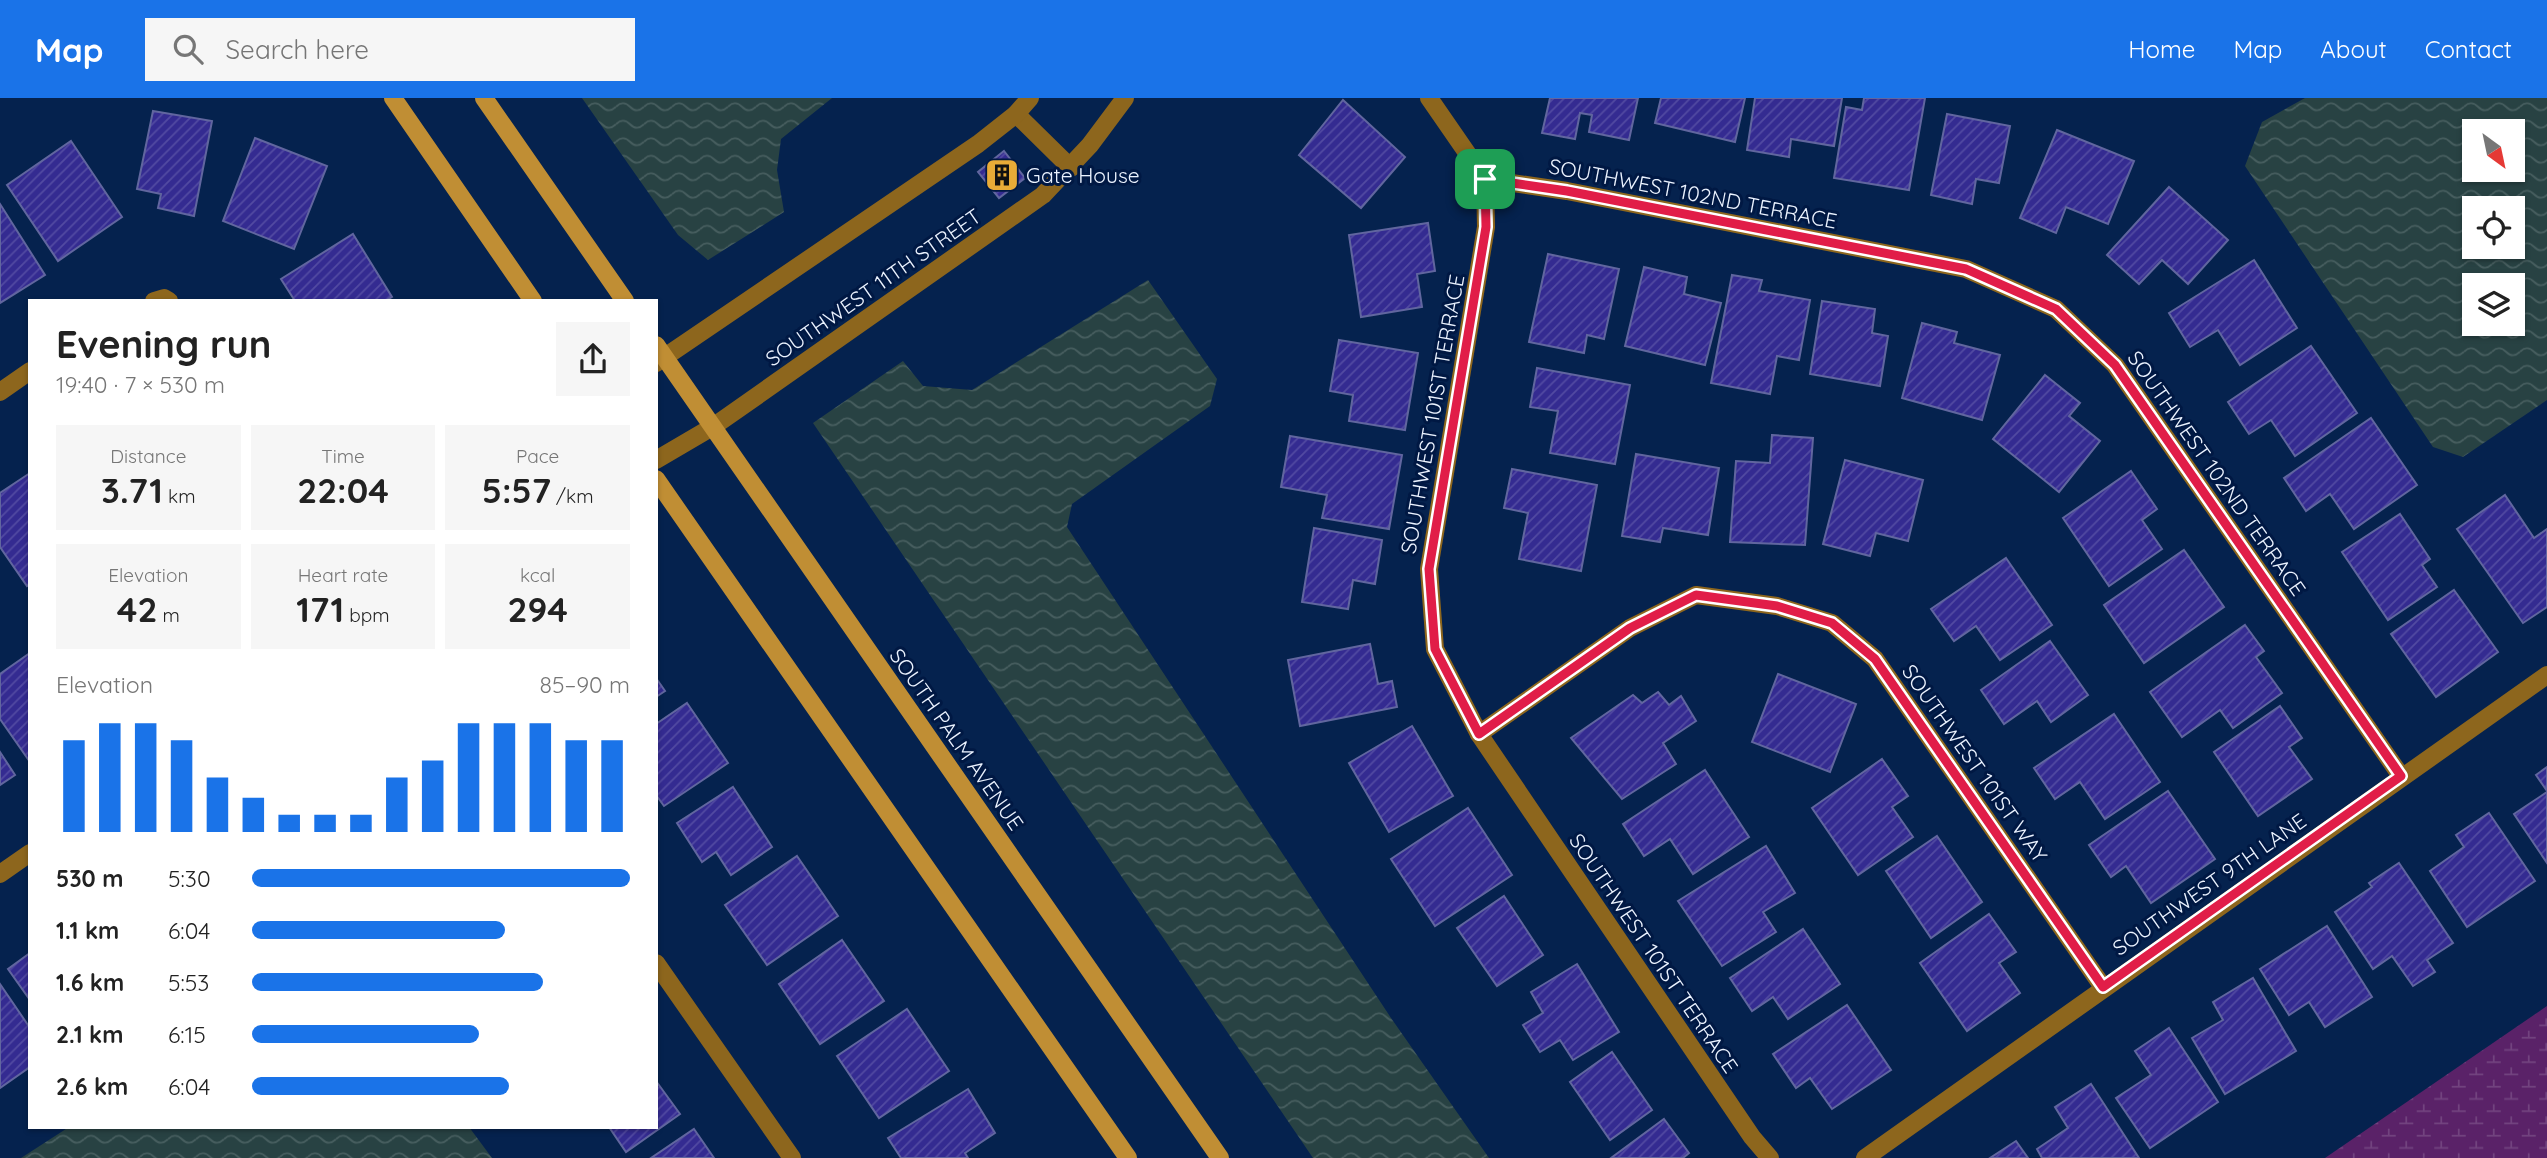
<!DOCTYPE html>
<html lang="en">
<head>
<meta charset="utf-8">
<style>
  :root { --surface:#fff; --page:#f6f6f6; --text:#222; --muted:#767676; --accent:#1a73e8 }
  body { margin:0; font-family:Quicksand,sans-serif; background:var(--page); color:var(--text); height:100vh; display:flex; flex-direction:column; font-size:26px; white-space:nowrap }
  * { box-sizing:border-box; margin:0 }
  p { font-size:23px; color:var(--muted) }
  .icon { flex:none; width:38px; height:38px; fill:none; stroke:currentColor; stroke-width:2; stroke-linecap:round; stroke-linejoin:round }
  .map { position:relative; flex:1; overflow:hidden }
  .side { position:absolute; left:28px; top:201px; width:630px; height:830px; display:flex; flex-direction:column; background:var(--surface); border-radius:0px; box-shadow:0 2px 5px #0004 }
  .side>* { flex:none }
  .needle { width:46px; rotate:147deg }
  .controls { position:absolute; left:2462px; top:21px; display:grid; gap:14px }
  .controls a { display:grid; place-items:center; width:63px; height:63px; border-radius:0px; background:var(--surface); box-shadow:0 2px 5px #0004; font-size:35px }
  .pin { position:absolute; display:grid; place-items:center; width:60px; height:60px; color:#fff; margin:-30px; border-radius:14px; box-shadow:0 4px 10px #0006 }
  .round { display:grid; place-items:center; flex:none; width:74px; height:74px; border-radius:0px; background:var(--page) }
  .head { display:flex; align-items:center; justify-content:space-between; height:119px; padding:0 28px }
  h1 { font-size:38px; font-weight:700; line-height:52px }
  .stats { display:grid; grid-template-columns:repeat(3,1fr); gap:10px; height:119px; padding:7px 28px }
  .stats div { display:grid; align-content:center; border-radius:0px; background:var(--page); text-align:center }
  .stats b { font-size:35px; font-weight:700 }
  .stats small { font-size:19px; font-weight:400 }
  .stats p { font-size:19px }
  .chart { height:196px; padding:14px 28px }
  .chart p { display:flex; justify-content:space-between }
  .chart svg { width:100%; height:126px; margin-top:7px; stroke:var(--accent); stroke-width:6 }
  ul { padding:0 28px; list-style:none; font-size:23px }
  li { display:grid; grid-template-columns:112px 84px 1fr; align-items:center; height:52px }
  li i { height:18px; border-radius:9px; background:var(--accent) }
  header { display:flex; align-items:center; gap:42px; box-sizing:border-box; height:98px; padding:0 35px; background:var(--accent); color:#fff }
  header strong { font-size:33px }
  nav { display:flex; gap:38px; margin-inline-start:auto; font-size:24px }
  .search { width:490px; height:63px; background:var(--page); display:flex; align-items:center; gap:18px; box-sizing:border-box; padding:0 24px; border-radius:0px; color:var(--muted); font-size:26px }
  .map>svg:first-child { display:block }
  .wetland { fill:url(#wetland-marsh) }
  .water { fill:url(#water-waves); fill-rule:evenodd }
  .building { fill:url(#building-hatch); stroke:#61669f; stroke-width:2 }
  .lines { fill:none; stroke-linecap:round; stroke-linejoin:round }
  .minor { stroke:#8d661d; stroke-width:18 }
  .secondary { stroke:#c08e34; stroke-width:18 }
  .route-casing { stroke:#fff; stroke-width:14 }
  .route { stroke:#e11d48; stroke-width:9 }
  .labels { text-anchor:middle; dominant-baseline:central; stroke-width:6; stroke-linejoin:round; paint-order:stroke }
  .poi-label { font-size:21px; fill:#ebf3ff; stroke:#001843; text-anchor:start }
  .street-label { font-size:21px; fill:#ebf3ff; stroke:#001843 }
</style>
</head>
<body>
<header>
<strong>Map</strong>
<div class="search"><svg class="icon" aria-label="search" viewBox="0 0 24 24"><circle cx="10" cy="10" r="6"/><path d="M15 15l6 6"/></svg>Search here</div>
<nav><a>Home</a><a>Map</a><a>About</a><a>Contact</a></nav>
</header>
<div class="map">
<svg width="2547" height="1060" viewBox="0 0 2547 1060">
  <defs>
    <pattern id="wetland-marsh" width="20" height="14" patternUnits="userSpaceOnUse" patternTransform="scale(1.75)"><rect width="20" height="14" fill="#5a2268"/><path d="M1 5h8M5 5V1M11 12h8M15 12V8" fill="none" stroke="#72437f"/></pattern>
    <pattern id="water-waves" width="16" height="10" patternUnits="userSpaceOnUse" patternTransform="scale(1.75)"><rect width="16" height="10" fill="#284243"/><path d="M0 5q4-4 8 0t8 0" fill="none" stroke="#475e5f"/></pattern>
    <pattern id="building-hatch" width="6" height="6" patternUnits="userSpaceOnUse" patternTransform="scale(1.75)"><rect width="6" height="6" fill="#342b91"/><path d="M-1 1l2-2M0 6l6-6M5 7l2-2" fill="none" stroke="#524aa2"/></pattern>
  </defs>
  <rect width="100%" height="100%" fill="#05224e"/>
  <!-- wetland -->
  <polygon class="wetland" points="2547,908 2547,1060 2325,1060"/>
  <!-- water -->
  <g class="water">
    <polygon points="582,0 832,0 781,41 777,72 784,114 708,162 678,137"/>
    <path d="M2305 0H2547V302L2463 359 2433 349 2245 68 2262 24ZM2513 33V72H2474V33ZM2513 110V149H2474V110ZM2474 187H2513V226H2474Z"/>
    <polygon points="1148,182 1217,281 1210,308 1072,406 1067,429 1391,920 1489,1060 1313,1060 813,325 903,263 923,288 972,292"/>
    <polygon points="69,1029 469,1029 492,1060 21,1060"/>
  </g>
  <!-- building -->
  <g class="building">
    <polygon points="1550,0 1638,0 1629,42 1589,34 1592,17 1580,15 1575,41 1542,35"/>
    <polygon points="1661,0 1745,0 1735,44 1655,25"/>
    <polygon points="1755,0 1842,0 1834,48 1791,41 1789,59 1747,52"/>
    <polygon points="1864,0 1925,0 1909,92 1834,80 1846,9 1862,12"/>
    <polygon points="1343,2 1405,59 1361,110 1299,57"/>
    <polygon points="153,13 212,23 194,118 158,110 161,96 137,91"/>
    <polygon points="1947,16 2010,28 1999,85 1976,81 1972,106 1931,97"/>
    <polygon points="2057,32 2134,63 2108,126 2066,109 2056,135 2020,120"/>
    <polygon points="255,40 327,68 294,151 223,123"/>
    <polygon points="71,43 122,119 58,163 7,87"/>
    <polygon points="1004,53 1025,80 999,100 978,74"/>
    <polygon points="2169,89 2228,142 2188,186 2162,162 2139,186 2107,157"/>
    <polygon points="0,106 45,177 0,205"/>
    <polygon points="1428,125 1435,173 1417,176 1422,209 1361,219 1349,137"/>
    <polygon points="353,136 392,199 385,203 295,203 281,181"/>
    <polygon points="1548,156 1619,171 1604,241 1587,237 1584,255 1529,244"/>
    <polygon points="2254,162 2297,230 2240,267 2218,232 2190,249 2169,215"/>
    <polygon points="1644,169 1687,179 1684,196 1721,205 1705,267 1625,248"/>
    <polygon points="1732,177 1762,182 1759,193 1810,202 1799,262 1777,258 1770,296 1711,285"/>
    <polygon points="1822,203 1875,211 1872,235 1888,238 1880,288 1810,276"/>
    <polygon points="1922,225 1957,234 1954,245 2000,257 1982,322 1902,300"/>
    <polygon points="1339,242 1418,255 1405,332 1349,323 1353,297 1330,293"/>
    <polygon points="2311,248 2357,315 2295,358 2271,322 2249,336 2228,304"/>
    <polygon points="1537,270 1630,287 1615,366 1550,355 1558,313 1530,309"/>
    <polygon points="2045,277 2080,305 2069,318 2100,343 2059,394 1993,341"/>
    <polygon points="2371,320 2417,387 2354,431 2330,396 2306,413 2284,380"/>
    <polygon points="1772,337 1813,340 1805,447 1730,444 1736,363 1770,365"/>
    <polygon points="1290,338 1402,357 1389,431 1322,420 1327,397 1281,389"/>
    <polygon points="1636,356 1719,370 1708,437 1663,430 1660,444 1622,438"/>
    <polygon points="1845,362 1923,382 1908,443 1876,435 1870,458 1823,446"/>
    <polygon points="1512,371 1597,387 1581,473 1519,461 1528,415 1504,410"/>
    <polygon points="2131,373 2157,411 2142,422 2162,451 2109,488 2063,420"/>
    <polygon points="30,375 30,486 27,488 0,449 0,395"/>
    <polygon points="2505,397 2534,440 2547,431 2547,509 2523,525 2457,431"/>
    <polygon points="2400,416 2430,461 2422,467 2437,489 2388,522 2342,454"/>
    <polygon points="1314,430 1382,442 1375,486 1353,482 1348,511 1302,504"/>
    <polygon points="2184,452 2224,509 2144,565 2104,507"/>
    <polygon points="2006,460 2052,527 2000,562 1976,528 1954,543 1931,511"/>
    <polygon points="2454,492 2498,554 2436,599 2391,536"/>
    <polygon points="2245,527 2264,553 2256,559 2282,595 2233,630 2220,612 2182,639 2150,594"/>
    <polygon points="2050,543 2088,597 2051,624 2037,603 2004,626 1981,592"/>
    <polygon points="1370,546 1378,586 1392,583 1397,609 1300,628 1288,562"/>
    <polygon points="30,555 30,664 0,621 0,576"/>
    <polygon points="1778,576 1856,606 1830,674 1752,644"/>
    <polygon points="656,580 665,593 656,599"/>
    <polygon points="1658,594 1669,607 1681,598 1696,623 1663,645 1676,666 1622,701 1571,640 1633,597 1642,605"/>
    <polygon points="687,605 728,665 664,708 656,697 656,626"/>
    <polygon points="2280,608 2302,640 2289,649 2312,681 2258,718 2214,654"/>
    <polygon points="2114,616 2160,684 2105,721 2080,684 2055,701 2034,670"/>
    <polygon points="1412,628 1453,698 1389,734 1349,665"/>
    <polygon points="0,654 15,677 0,687"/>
    <polygon points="1882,661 1908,698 1892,709 1913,739 1858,777 1812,710"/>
    <polygon points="2547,669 2547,693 2536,677"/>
    <polygon points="1705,672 1749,739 1693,776 1670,741 1644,758 1623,726"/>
    <polygon points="733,689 772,749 731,777 716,754 702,764 677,725"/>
    <polygon points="2168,693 2215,761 2151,805 2126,768 2111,779 2089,747"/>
    <polygon points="2547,694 2547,765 2514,716"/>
    <polygon points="1468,710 1512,777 1435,828 1391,761"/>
    <polygon points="2489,715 2535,783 2467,829 2430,773 2464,749 2456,737"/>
    <polygon points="1937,738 1982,804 1931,840 1886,773"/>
    <polygon points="1766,748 1795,795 1763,814 1776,834 1722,868 1678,803"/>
    <polygon points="797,758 838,818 767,867 725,807"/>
    <polygon points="2399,765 2453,845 2427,862 2435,874 2413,888 2392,858 2373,871 2335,814 2372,789 2369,785"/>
    <polygon points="1504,798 1543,857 1497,888 1457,830"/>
    <polygon points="1989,816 2016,854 1999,865 2020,895 1967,933 1920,865"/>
    <polygon points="2327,828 2372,899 2325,929 2309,904 2289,917 2260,871"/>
    <polygon points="1803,831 1840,886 1788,921 1773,899 1752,913 1730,880"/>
    <polygon points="842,842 884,903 820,946 779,886"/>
    <polygon points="30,855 30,902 8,871"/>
    <polygon points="1577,866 1619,934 1573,962 1560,942 1540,954 1523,927 1543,915 1531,894"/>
    <polygon points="2253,880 2296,953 2225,996 2192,940 2223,922 2213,904"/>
    <polygon points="0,886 30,930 30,969 0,990"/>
    <polygon points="1847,907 1891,972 1832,1011 1810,980 1796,990 1773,956"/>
    <polygon points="907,911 949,973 879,1020 837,958"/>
    <polygon points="2169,930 2218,1004 2150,1050 2116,1000 2151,977 2135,953"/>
    <polygon points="1612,954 1652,1012 1610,1042 1570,984"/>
    <polygon points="656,983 680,1016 626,1054 609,1029 656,1029"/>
    <polygon points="2091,986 2139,1060 2042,1060 2037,1051 2068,1030 2055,1009"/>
    <polygon points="968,991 995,1035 965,1055 968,1060 901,1060 888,1040"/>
    <polygon points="1664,1021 1689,1055 1683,1060 1611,1060"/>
    <polygon points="694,1031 714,1060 651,1060"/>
    <polygon points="2016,1043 2028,1060 1990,1060"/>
  </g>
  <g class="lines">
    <!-- minor -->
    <g class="minor">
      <polyline points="1429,0 1485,81 1486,129 1429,471 1435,551 1479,636 1752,1039 1770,1060"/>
      <polyline points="1016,16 1071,70"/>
      <polyline points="1485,81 1567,93 1966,171 2056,211 2115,267 2401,678"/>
      <polyline points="154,203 164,200 169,203"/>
      <polyline points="656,265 978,46 1016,16 1030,0"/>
      <polyline points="0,294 30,273"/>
      <polyline points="656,362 714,328 1043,97 1090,47 1125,0"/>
      <polyline points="1479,636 1630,530 1696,497 1777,508 1832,525 1875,561 2103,889"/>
      <polyline points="0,776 30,755"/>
      <polyline points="656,865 792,1060"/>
      <polyline points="1865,1060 2547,577"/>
    </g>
    <!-- secondary -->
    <g class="secondary">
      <polyline points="393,0 533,203"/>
      <polyline points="484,0 625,203"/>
      <polyline points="656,247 1220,1060"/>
      <polyline points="656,381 1128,1060"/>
    </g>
  </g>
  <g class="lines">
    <!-- route casing -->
    <g class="route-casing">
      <polygon id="route" points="1485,81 1567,93 1966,171 2056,211 2115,267 2401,678 2103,889 1875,561 1832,525 1777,508 1696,497 1630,530 1479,636 1435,551 1429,471 1486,129"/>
    </g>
    <!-- route -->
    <use href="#route" class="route"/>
  </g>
  <!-- icons -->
  <defs>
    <g id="building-square" transform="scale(1.75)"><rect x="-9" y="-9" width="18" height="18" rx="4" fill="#e8ab37" stroke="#001843"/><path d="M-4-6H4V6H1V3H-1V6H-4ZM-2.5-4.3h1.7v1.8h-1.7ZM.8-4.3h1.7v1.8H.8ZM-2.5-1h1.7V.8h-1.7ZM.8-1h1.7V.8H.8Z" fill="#111"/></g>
  </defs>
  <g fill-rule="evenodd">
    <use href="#building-square" x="1002" y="77"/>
  </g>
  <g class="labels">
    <!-- poi labels -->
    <g class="poi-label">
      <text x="1026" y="77">Gate House</text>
    </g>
    <!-- street labels -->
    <g class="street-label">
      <text transform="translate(1693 95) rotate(11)">SOUTHWEST 102ND TERRACE</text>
      <text transform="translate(873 189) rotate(-35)">SOUTHWEST 11TH STREET</text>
      <text transform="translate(1432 316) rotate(-80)">SOUTHWEST 101ST TERRACE</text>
      <text transform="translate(2217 375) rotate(55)">SOUTHWEST 102ND TERRACE</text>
      <text transform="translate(957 641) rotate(55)">SOUTH PALM AVENUE</text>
      <text transform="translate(1975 665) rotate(55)">SOUTHWEST 101ST WAY</text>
      <text transform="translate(2209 786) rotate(-35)">SOUTHWEST 9TH LANE</text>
      <text transform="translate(1654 855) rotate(56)">SOUTHWEST 101ST TERRACE</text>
    </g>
  </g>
</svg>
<div class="controls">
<a><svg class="needle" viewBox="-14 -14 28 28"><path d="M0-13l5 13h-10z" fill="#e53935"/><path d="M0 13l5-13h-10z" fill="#767676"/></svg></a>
<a><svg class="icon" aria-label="locate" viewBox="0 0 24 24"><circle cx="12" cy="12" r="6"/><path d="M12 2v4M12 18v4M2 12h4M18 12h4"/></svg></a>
<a><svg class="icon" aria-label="layers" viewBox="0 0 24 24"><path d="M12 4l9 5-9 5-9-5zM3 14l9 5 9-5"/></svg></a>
</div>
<div class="pin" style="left:1485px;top:81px;background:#1e9e55"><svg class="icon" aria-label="arrive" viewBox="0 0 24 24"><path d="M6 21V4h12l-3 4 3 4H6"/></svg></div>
<section class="side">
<div class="head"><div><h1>Evening run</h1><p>19:40 · 7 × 530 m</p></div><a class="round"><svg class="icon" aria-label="share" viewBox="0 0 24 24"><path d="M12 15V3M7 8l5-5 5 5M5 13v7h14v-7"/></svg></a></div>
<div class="stats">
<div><p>Distance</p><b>3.71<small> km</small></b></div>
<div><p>Time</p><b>22:04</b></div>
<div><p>Pace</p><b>5:57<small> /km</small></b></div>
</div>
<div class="stats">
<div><p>Elevation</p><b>42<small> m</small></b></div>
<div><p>Heart rate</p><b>171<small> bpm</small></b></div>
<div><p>kcal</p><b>294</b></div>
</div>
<div class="chart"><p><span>Elevation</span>85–90 m</p>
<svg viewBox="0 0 160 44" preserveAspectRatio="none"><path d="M5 44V12M15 44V6M25 44V6M35 44V12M45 44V25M55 44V32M65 44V38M75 44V38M85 44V38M95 44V25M105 44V19M115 44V6M125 44V6M135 44V6M145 44V12M155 44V12"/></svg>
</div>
<ul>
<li><b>530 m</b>5:30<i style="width:100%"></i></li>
<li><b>1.1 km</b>6:04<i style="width:67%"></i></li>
<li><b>1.6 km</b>5:53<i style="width:77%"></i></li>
<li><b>2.1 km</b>6:15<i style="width:60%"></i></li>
<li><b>2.6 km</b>6:04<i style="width:68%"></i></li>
</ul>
</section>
</div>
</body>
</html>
